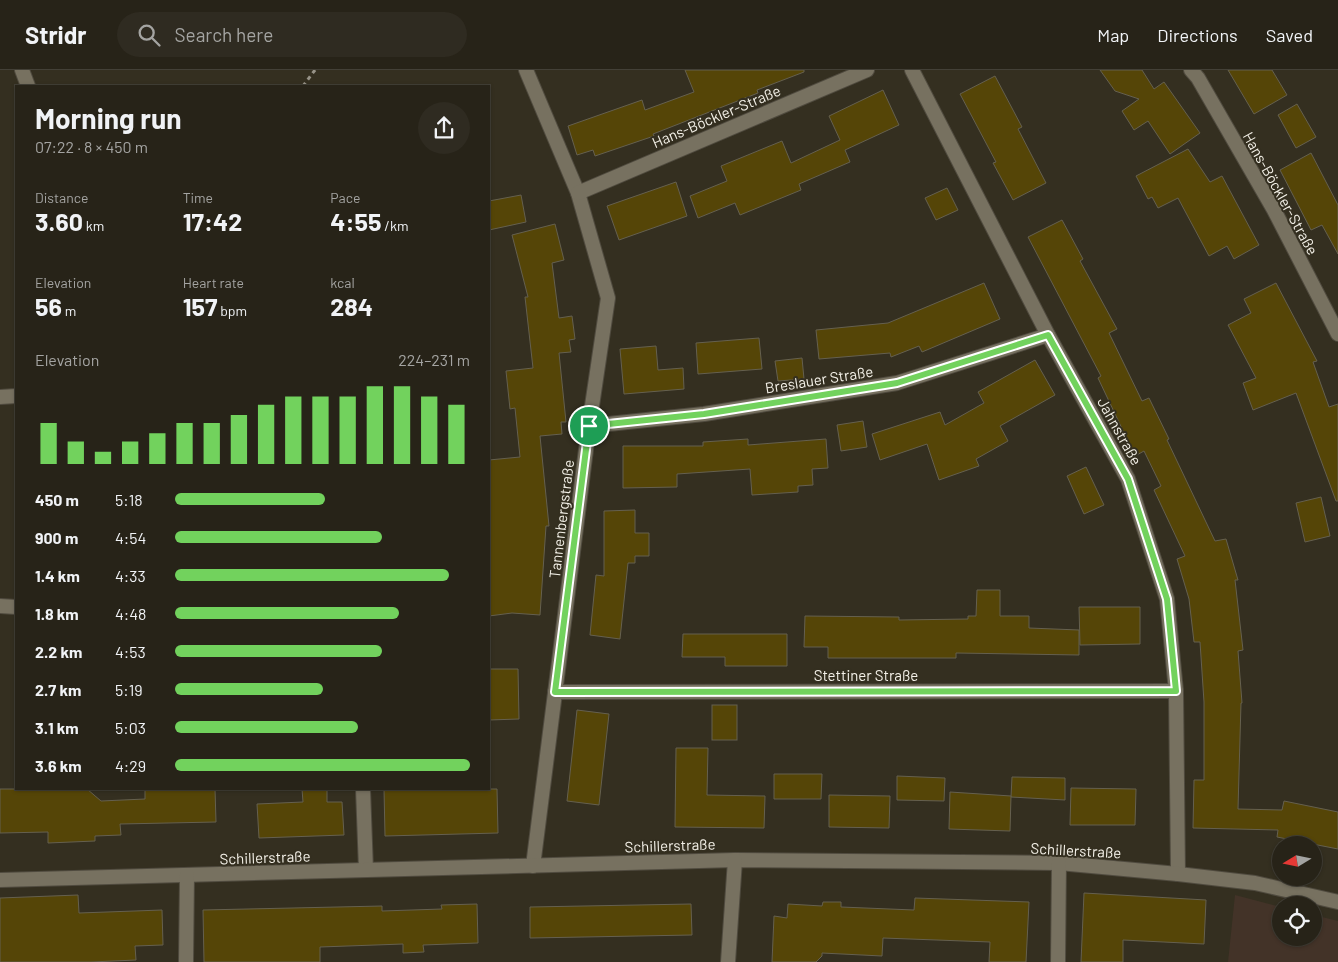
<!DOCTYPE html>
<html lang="en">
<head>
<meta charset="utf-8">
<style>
  :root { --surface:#272318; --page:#2f2b21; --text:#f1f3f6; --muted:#a4a4a2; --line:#434037; --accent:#72d25d }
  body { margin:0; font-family:Barlow,sans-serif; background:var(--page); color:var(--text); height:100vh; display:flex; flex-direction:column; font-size:19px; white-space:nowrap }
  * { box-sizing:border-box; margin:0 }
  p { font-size:16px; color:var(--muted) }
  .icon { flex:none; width:28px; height:28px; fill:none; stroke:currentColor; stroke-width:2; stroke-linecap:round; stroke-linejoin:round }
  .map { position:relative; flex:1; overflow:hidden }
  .details { position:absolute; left:15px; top:15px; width:475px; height:705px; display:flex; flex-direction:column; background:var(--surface); border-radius:0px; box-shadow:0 1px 4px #0004,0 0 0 1px var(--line) }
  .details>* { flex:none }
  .needle { width:32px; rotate:260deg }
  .fabs { position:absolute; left:1272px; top:766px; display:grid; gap:10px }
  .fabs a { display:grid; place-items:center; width:50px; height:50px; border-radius:50%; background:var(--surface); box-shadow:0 1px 4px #0004,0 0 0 1px var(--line); font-size:25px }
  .pin { position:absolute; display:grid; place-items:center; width:42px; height:42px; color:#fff; margin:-21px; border:2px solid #fff; border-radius:50%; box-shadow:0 1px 5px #0007 }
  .round { display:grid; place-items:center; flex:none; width:52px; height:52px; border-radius:26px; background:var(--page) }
  .overview { display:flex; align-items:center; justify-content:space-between; height:85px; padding:0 20px }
  h1 { font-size:28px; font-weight:700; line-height:38px }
  .metrics { display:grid; grid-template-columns:repeat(3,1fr); gap:8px; height:85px; padding:5px 20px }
  .metrics div { display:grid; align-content:center }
  .metrics b { font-size:25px; font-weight:700 }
  .metrics small { font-size:14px; font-weight:400 }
  .metrics p { font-size:14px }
  .chart { height:140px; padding:10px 20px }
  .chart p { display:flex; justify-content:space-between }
  .chart svg { width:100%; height:90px; margin-top:5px; stroke:var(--accent); stroke-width:6 }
  ul { padding:0 20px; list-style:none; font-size:16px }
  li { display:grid; grid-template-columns:80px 60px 1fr; align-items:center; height:38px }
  li i { height:12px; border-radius:6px; background:var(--accent) }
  header { display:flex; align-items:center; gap:30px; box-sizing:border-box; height:70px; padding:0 25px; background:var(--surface); border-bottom:1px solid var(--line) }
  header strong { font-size:24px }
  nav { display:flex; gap:28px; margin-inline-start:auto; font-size:18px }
  .search { width:350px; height:45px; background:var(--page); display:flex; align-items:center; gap:12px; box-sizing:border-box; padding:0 18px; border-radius:28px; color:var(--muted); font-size:19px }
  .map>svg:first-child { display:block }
  .industrial { fill:#433328 }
  .building { fill:#554507; stroke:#65604f }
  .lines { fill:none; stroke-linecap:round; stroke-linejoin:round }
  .service-casing { stroke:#504b3f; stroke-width:16 }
  .minor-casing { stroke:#504b3f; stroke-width:16 }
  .path { stroke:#979388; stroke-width:3; stroke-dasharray:4 4; stroke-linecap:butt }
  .service { stroke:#777160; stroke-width:14 }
  .minor { stroke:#777160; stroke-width:14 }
  .route-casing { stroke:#fff; stroke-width:10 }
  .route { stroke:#72d25d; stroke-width:6 }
  .labels { text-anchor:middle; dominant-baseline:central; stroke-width:4; stroke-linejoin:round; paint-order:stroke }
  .street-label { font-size:15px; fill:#f4f1e8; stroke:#342f20 }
</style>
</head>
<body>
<header>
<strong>Stridr</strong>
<div class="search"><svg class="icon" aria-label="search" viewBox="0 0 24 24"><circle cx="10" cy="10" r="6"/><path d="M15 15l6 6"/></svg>Search here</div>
<nav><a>Map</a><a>Directions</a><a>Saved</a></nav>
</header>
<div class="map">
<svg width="1338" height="892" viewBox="0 0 1338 892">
  <rect width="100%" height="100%" fill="#342f20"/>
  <!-- industrial -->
  <polygon class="industrial" points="1235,825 1281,837 1281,868 1314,868 1314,845 1338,851 1338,892 1228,892"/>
  <!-- building -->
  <g class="building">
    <polygon points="685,0 804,0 804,2 757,20 758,23 653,64 654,66 595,86 593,80 577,85 568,56 642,30 645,40 694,22"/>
    <polygon points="1100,0 1142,0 1154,19 1164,12 1200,63 1170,84 1148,51 1134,60 1122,41 1139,29 1115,21"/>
    <polygon points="1228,0 1272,0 1287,25 1254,44"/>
    <polygon points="995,6 1022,57 1018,59 1046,113 1013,130 993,93 996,92 960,24"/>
    <polygon points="883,20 899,55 845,80 850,92 799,114 801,120 740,145 735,133 698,148 690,126 727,111 721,96 782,71 791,93 840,70 829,46"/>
    <polygon points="1297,34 1316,67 1296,78 1278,45"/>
    <polygon points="1188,79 1210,112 1222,106 1259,175 1234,189 1227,176 1209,186 1178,128 1158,138 1152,127 1148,129 1136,106"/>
    <polygon points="1311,83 1338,135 1338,184 1322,155 1311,160 1280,100"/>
    <polygon points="676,112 687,146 619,170 607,136"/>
    <polygon points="947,118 958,140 936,150 925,128"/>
    <polygon points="521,125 526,152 489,160 489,131"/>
    <polygon points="1062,150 1083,189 1080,191 1117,259 1109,263 1142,331 1149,328 1169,369 1167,370 1215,471 1226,469 1238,510 1235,510 1243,580 1238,581 1242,633 1241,633 1238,739 1282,740 1284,731 1338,742 1338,779 1277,767 1278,760 1193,758 1194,710 1204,710 1204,632 1200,572 1194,572 1189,529 1177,489 1185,486 1154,420 1161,416 1144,381 1135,386 1098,308 1101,306 1028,167"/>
    <polygon points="555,154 564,190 552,193 559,248 572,246 575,269 569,270 571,282 559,283 566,352 561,352 562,364 540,366 549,456 546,456 540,545 512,543 489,546 489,390 520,387 515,338 510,339 506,301 533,298 525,227 528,227 512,165"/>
    <polygon points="984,213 1000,249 922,282 919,276 891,287 890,283 819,289 816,260 888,253"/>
    <polygon points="1276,213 1317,291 1313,292 1329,337 1338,334 1338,431 1336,431 1296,323 1253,340 1243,313 1256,308 1228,255 1251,243 1244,229"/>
    <polygon points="759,268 762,299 698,304 696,273"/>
    <polygon points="656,276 658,300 683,298 684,319 624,324 620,279"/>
    <polygon points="802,288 804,309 778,311 775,291"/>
    <polygon points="1035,290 1055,325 1000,356 1008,371 976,389 979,396 939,410 927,374 880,390 872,364 940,342 945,355 984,333 978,322"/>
    <polygon points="863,351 867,377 841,381 837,355"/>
    <polygon points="748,369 748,375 826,369 828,398 812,399 813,415 798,416 798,422 752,425 750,399 677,404 677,417 623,418 623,376 703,376 703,372"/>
    <polygon points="1086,397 1104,435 1084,444 1067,406"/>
    <polygon points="1321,427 1330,466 1305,472 1296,433"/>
    <polygon points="635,440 635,463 649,463 649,486 635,486 635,493 628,493 620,569 590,565 596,505 604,506 604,441"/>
    <polygon points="977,520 1000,520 1000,546 1029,546 1029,558 1079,560 1079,585 956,583 956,588 828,588 828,577 804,577 805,546 899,547 899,550 968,549 968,546 976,546"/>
    <polygon points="1079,537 1140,537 1140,574 1080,575"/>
    <polygon points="683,564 787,564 787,596 725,596 725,587 682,587"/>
    <polygon points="489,599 518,599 519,649 489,650"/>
    <rect x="712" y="635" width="25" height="35"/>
    <polygon points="577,640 609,644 599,735 567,731"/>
    <polygon points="676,678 708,678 707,725 765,726 764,758 675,757"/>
    <polygon points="774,704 822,704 821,729 774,729"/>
    <polygon points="897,706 945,708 944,731 897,730"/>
    <polygon points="1012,707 1065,708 1065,730 1011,727"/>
    <polygon points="1071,718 1136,719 1135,755 1070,755"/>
    <polygon points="0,719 87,719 101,731 145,729 145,719 215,719 216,752 120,754 121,765 95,766 95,771 48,773 48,762 0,763"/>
    <polygon points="302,719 327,719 327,732 342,732 344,765 259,768 257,734 303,732"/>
    <polygon points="384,719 497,719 498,763 385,766"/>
    <polygon points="950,722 1011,726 1010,761 949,759"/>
    <polygon points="829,725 890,726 889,758 829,757"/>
    <polygon points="1084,823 1206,830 1204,874 1123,870 1123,892 1081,892"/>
    <polygon points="78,825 79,843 162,840 163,875 135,876 136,890 91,892 0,892 0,828"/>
    <polygon points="915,828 1029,832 1026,892 989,892 990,872 883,868 882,886 822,883 822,886 816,892 772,892 774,846 787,848 788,834 822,836 823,832 841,832 841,837 914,840"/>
    <polygon points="477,834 478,873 423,875 424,882 403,883 403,874 320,877 320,892 204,892 203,840 382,836 382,841 442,839 441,835"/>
    <polygon points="691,834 692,865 530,868 530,837"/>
  </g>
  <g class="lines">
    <!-- service casing -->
    <g class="service-casing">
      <polyline id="service" points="0,327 16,326"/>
    </g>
    <!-- minor casing -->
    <g class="minor-casing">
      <g id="minor">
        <polyline points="22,0 28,16"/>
        <polyline points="526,0 578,123 608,228 589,356 533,796"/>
        <polyline points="912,0 1048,265 1128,409 1167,529 1176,621 1178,804"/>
        <polyline points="1191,0 1198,8 1274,140 1338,264"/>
        <polyline points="578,123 867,0"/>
        <polyline points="589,356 704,344 897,313 1048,265"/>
        <polyline points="0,536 16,537"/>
        <polyline points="555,622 1176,621"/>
        <polyline points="363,719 366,800"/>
        <polyline points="0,810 735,790 1059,793 1178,804 1255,813 1338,832"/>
        <polyline points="186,892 187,805"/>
        <polyline points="728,892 735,790"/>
        <polyline points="1058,892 1059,793"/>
      </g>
    </g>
    <!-- path -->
    <polyline class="path" points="303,16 315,0"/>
    <!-- service -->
    <use href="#service" class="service"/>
    <!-- minor -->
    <use href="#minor" class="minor"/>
  </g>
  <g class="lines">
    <!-- route casing -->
    <g class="route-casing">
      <polygon id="route" points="1048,265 1128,409 1167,529 1176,621 555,622 589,356 704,344 897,313"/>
    </g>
    <!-- route -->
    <use href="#route" class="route"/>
  </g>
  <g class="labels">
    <!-- street labels -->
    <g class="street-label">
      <text transform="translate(716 46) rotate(-23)">Hans-Böckler-Straße</text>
      <text transform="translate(1281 123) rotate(61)">Hans-Böckler-Straße</text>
      <text transform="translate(819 309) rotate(-9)">Breslauer Straße</text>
      <text transform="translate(1120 361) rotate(61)">Jahnstraße</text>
      <text transform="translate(561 449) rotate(-83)">Tannenbergstraße</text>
      <text x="866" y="605">Stettiner Straße</text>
      <text transform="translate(670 775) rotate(-2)">Schillerstraße</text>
      <text transform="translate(1076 780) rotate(3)">Schillerstraße</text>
      <text transform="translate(265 787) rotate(-2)">Schillerstraße</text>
    </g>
  </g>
</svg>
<div class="fabs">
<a><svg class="needle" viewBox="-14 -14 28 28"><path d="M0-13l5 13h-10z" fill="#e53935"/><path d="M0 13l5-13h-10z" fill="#a4a4a2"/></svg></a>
<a><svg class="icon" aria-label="locate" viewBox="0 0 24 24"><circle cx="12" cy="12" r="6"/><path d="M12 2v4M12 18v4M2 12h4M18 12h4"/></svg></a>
</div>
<div class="pin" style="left:589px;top:356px;background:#1e9e55"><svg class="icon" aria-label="arrive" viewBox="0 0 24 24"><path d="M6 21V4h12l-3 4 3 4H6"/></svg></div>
<section class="details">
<div class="overview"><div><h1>Morning run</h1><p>07:22 · 8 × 450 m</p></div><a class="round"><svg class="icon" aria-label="share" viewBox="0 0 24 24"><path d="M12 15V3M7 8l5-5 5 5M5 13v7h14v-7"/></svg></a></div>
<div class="metrics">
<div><p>Distance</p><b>3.60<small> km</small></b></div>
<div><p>Time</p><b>17:42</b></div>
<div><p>Pace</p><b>4:55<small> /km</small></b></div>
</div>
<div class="metrics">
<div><p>Elevation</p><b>56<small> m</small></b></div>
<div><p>Heart rate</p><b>157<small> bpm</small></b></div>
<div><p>kcal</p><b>284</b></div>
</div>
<div class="chart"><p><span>Elevation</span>224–231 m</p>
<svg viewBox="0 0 160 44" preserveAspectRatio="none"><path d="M5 44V24M15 44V33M25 44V38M35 44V33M45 44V29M55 44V24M65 44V24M75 44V20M85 44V15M95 44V11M105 44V11M115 44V11M125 44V6M135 44V6M145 44V11M155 44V15"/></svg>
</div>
<ul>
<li><b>450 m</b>5:18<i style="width:51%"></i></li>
<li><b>900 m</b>4:54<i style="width:70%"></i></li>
<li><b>1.4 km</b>4:33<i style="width:93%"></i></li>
<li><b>1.8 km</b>4:48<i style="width:76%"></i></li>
<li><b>2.2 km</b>4:53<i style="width:70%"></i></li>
<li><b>2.7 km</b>5:19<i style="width:50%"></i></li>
<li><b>3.1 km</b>5:03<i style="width:62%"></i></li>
<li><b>3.6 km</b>4:29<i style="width:100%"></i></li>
</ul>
</section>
</div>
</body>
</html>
